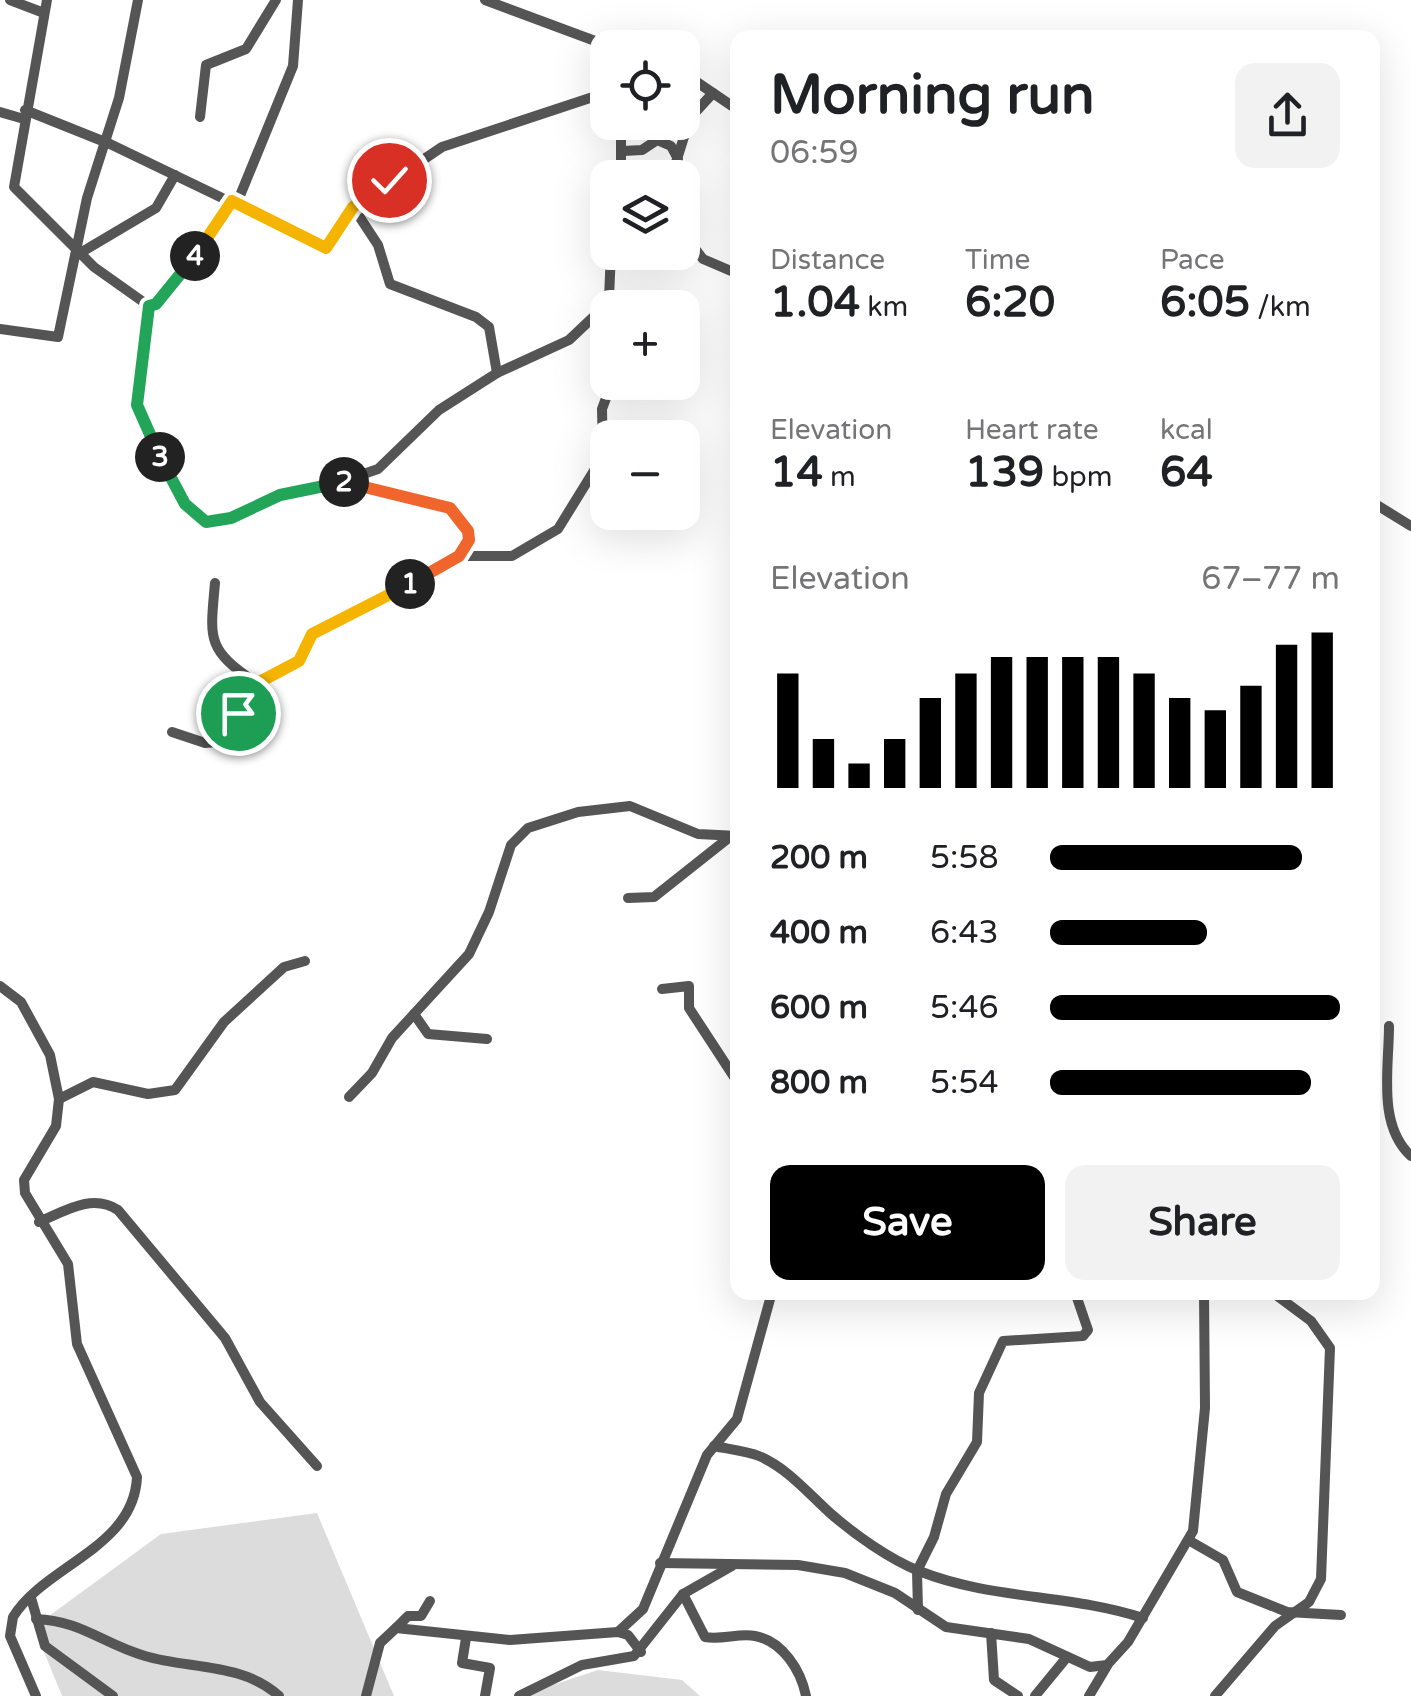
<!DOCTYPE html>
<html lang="en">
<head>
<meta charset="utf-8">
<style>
  :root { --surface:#fff; --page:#f2f2f2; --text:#202124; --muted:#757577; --accent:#000 }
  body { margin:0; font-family:"Varela Round",sans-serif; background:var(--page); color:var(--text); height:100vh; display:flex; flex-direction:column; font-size:38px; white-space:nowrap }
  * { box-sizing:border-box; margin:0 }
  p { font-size:32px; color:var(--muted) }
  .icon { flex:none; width:55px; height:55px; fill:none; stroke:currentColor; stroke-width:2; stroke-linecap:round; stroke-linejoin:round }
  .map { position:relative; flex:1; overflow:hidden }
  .panel { position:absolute; left:730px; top:30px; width:650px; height:1270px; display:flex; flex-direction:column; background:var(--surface); border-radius:20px; box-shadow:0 10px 40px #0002 }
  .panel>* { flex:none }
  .fabs { position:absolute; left:590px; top:30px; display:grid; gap:20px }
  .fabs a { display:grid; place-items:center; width:110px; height:110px; border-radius:20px; background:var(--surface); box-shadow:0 10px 40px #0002; font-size:50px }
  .pin { position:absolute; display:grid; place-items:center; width:85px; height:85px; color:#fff; margin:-42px; border:5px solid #fff; border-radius:50%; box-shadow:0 2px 10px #0007 }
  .km { position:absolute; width:50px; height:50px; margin:-25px; border-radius:50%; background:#222; color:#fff; font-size:28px; line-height:50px; text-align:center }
  .round { display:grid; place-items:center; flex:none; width:105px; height:105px; border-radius:20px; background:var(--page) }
  .head { display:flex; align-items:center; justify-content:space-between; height:170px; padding:0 40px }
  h1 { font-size:55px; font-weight:800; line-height:75px }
  .figures { display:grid; grid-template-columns:repeat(3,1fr); gap:15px; height:170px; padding:10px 40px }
  .figures div { display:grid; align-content:center }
  .figures b { font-size:42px; font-weight:800 }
  .figures small { font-size:28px; font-weight:400 }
  .figures p { font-size:28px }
  .chart { height:280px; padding:20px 40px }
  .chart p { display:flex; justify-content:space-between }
  .chart svg { width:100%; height:180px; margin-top:10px; stroke:var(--accent); stroke-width:6 }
  .cta { display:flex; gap:20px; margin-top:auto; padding:20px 40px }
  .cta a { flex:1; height:115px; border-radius:20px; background:var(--accent); color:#fff; font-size:40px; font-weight:800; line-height:115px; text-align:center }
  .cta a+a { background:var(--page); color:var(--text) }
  ul { padding:0 40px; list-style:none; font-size:32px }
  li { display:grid; grid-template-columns:160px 120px 1fr; align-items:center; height:75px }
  li i { height:25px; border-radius:12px; background:var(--accent) }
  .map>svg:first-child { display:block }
  .green { fill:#dcdcdc }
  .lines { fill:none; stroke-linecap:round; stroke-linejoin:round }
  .minor { stroke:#555; stroke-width:10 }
  .split-1-casing { stroke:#fff; stroke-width:20 }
  .split-2-casing { stroke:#fff; stroke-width:20 }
  .split-3-casing { stroke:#fff; stroke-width:20 }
  .split-4-casing { stroke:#fff; stroke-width:20 }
  .split-5-casing { stroke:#fff; stroke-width:20 }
  .split-1 { stroke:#f5b400; stroke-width:12 }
  .split-2 { stroke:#f0652b; stroke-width:12 }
  .split-3 { stroke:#22a559; stroke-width:12 }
  .split-4 { stroke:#22a559; stroke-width:12 }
  .split-5 { stroke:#f5b400; stroke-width:12 }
</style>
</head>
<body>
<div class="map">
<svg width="1411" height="1696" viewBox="0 0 1411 1696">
  <rect width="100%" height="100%" fill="#fff"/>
  <!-- green -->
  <g class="green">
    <polygon points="317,1513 394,1696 62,1696 34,1627 161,1534"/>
    <polygon points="598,1670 682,1680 700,1696 520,1696"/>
  </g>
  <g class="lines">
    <!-- minor -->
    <g class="minor">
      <polyline points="10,0 44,13"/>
      <polyline points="47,0 14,187 94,267 149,306 156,304 232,201"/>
      <polyline points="485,0 614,48"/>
      <polyline points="682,72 738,110"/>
      <polyline points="25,110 110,144 326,248 353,207 442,147 608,92"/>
      <polyline points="0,112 24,119"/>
      <polyline points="200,117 206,65 246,49 276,0"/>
      <polyline points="621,122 621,178"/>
      <polyline points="623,151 642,150 657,140 671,146 678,159"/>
      <polyline points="671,178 690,118 713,93"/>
      <polyline points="237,203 293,66 298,0"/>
      <polyline points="353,207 378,245 390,284 476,317 489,327 497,373"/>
      <polyline points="682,232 703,259 738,274"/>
      <polyline points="75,256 156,208 175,175"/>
      <polyline points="149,306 139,412 185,505 198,519 213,522 280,495 326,487 378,469 439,410 497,373 569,340 605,306"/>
      <polyline points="608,321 611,252"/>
      <polyline points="0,329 58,337 87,198 119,98 138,0"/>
      <polyline points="350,480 451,508 470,533 460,555"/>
      <polyline points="1372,502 1411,526"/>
      <path d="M215 583C210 639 206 649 255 682"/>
      <polyline points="172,732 205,743 228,741 236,731 240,705 250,687 299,661 312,634 337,625 360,606 459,556 512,556 558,529 603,456 602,409 612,382"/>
      <polyline points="628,898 654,897 731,836"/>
      <path d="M0 986 21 1002 50 1055 59 1099 56 1126 24 1180 25 1193 68 1264 77 1344 137 1477C134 1548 45 1565 13 1617L10 1636 36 1696"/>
      <polyline points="662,989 689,986 689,1008 738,1083"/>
      <polyline points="414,1014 428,1034 487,1039"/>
      <path d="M1389 1026C1389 1068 1377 1125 1411 1156"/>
      <polyline points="349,1097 372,1073 392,1038 469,954 489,912 511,845 528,828 578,812 630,806 698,834 738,836"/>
      <polyline points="59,1099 93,1082 148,1094 175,1090 224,1022 284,967 305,961"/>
      <path d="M39 1222C65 1211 92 1193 118 1210L225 1338 260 1402 317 1466"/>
      <path d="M714 1446C728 1449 747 1451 759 1456 787 1468 807 1492 830 1513 854 1534 889 1559 919 1571 992 1600 1070 1594 1143 1618"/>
      <polyline points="1190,1541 1223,1560 1237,1592 1287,1612 1341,1615"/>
      <polyline points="660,1563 798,1565 845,1573 895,1593 946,1627 1029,1639 1090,1667 1107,1665 1128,1642 1193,1531 1205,1408 1204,1292"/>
      <path d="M683 1594 705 1637C722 1640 739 1633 755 1636 783 1641 801 1671 806 1696"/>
      <polyline points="31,1598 45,1646 113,1696"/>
      <polyline points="918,1610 917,1571 934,1537 946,1494 977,1442 979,1393 1003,1341 1083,1336 1088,1330 1075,1292"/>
      <path d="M36 1619C82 1621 103 1644 145 1656 188 1669 244 1663 279 1696"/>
      <polyline points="396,1628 408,1616 421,1616 430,1601"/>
      <polyline points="618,1632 643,1609 707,1455 737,1419 772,1292"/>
      <polyline points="991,1633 994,1680 1018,1696"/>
      <polyline points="466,1638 462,1663 490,1668 485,1696"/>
      <polyline points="366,1696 380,1643 396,1628 510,1640 618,1632 628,1635 641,1652"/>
      <polyline points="519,1696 582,1665 634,1656 683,1594 732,1566"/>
      <polyline points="1035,1696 1067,1657"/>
      <polyline points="1089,1696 1107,1666"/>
      <polyline points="1215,1696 1275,1626 1309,1602 1321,1579 1330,1348 1311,1321 1272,1292"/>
    </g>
  </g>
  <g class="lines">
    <!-- split-1 casing -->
    <g class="split-1-casing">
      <polyline id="split-1" points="238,713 250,687 299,661 312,634 410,584"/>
    </g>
    <!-- split-2 casing -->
    <g class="split-2-casing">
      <polyline id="split-2" points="344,482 450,508 468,531 469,540 459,556 410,584"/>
    </g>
    <!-- split-3 casing -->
    <g class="split-3-casing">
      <polyline id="split-3" points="160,457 185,504 206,522 231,518 280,495 344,482"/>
    </g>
    <!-- split-4 casing -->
    <g class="split-4-casing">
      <polyline id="split-4" points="160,457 137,405 149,306 156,304 195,256"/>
    </g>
    <!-- split-5 casing -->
    <g class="split-5-casing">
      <polyline id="split-5" points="195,256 232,201 326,248 353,207 389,180"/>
    </g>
    <!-- split-1 -->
    <use href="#split-1" class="split-1"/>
    <!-- split-2 -->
    <use href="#split-2" class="split-2"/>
    <!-- split-3 -->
    <use href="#split-3" class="split-3"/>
    <!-- split-4 -->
    <use href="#split-4" class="split-4"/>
    <!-- split-5 -->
    <use href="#split-5" class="split-5"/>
  </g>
</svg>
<div class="fabs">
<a><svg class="icon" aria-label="locate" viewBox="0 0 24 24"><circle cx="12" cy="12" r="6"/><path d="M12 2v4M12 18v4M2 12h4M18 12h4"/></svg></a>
<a><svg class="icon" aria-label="layers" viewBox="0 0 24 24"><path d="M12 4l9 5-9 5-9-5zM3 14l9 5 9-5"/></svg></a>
<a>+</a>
<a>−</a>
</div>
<div class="pin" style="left:238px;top:713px;background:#1e9e55"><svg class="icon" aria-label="arrive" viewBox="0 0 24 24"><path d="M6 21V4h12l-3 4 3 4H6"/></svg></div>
<div class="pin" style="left:389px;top:180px;background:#d93025"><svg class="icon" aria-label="check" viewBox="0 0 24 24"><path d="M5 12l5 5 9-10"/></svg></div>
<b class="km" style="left:410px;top:584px">1</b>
<b class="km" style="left:344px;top:482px">2</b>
<b class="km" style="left:160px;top:457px">3</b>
<b class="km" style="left:195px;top:256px">4</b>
<section class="panel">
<div class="head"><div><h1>Morning run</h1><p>06:59</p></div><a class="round"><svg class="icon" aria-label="share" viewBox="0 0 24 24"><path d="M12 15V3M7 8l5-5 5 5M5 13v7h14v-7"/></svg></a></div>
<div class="figures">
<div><p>Distance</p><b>1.04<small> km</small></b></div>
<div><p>Time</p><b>6:20</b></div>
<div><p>Pace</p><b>6:05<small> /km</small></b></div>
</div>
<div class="figures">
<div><p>Elevation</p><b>14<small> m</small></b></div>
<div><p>Heart rate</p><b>139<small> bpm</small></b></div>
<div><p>kcal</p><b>64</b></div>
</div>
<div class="chart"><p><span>Elevation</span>67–77 m</p>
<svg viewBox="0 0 160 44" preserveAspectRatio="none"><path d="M5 44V16M15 44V32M25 44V38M35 44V32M45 44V22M55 44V16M65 44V12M75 44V12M85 44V12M95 44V12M105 44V16M115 44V22M125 44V25M135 44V19M145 44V9M155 44V6"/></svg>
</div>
<ul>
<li><b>200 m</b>5:58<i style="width:87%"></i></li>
<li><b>400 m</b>6:43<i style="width:54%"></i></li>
<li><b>600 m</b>5:46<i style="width:100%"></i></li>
<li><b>800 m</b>5:54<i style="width:90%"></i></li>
</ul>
<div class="cta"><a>Save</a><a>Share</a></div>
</section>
</div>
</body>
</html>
